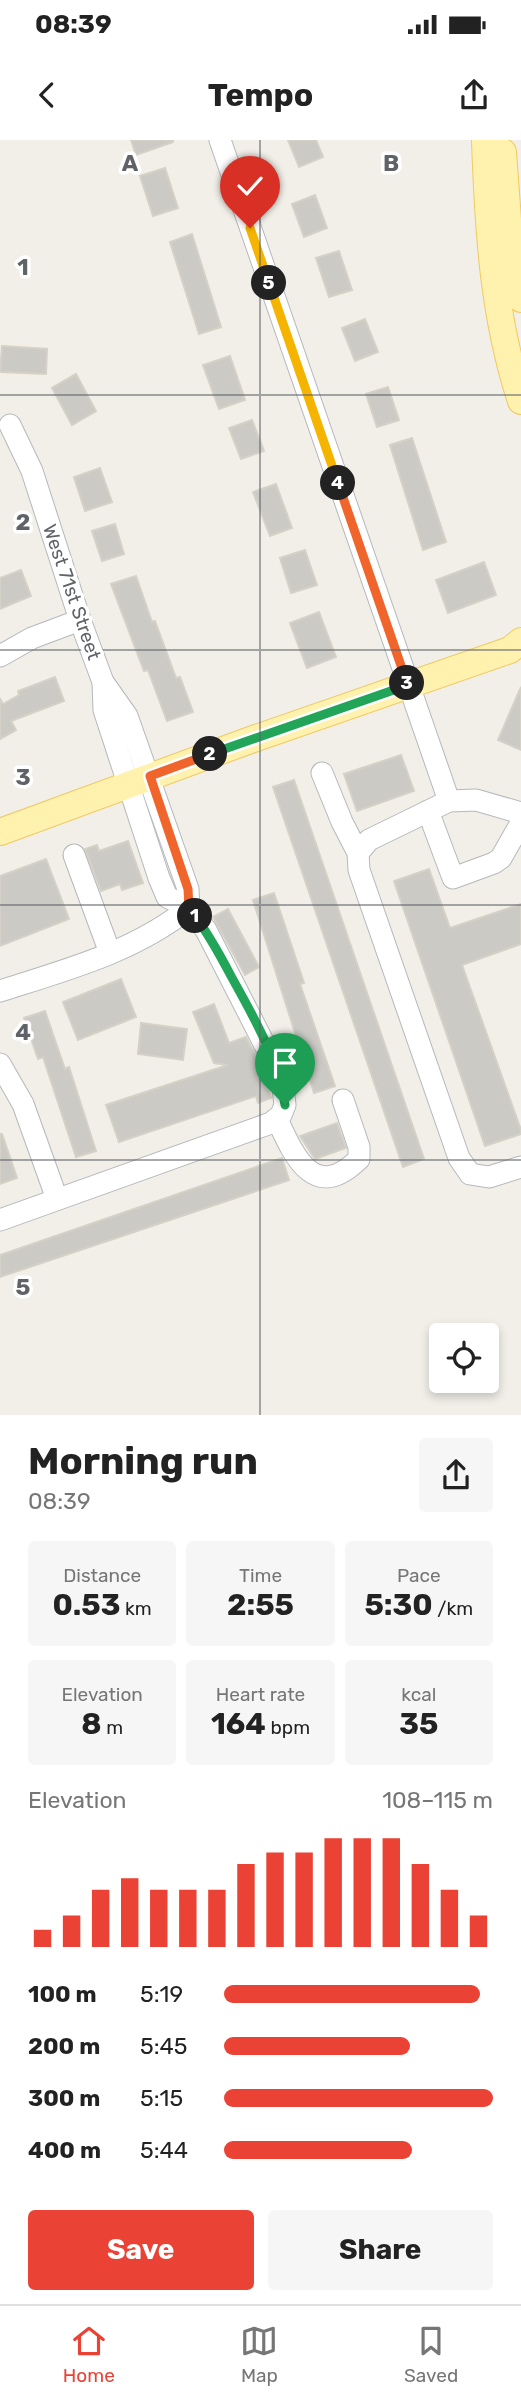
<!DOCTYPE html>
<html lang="en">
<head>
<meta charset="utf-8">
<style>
  :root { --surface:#fff; --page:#f6f6f6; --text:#222; --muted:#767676; --line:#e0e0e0; --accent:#ea4335 }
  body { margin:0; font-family:Rubik,sans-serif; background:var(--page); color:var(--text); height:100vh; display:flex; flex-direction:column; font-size:26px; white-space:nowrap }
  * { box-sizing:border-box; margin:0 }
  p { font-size:23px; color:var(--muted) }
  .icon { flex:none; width:38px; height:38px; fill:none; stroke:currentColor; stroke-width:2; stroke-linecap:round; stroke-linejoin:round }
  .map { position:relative; height:1275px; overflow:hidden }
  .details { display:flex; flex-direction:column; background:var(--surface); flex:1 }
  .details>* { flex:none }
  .controls { position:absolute; left:429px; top:1183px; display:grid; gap:14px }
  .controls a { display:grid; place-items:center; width:70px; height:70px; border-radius:7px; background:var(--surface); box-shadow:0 4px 10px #0003; font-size:35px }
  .pin { position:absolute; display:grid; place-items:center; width:60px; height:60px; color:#fff; margin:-72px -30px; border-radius:50% 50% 50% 0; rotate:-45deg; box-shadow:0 0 7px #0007 }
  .pin .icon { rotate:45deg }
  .km { position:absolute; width:35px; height:35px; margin:-18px; border-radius:50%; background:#222; color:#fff; font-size:19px; line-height:35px; text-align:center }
  .round { display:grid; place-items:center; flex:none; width:74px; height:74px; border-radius:7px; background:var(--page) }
  .summary { display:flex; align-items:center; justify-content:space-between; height:119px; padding:0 28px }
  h1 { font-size:38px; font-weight:700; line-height:52px }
  .metrics { display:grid; grid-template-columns:repeat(3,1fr); gap:10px; height:119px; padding:7px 28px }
  .metrics div { display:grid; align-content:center; border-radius:7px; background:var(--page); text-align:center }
  .metrics b { font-size:30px; font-weight:700 }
  .metrics small { font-size:19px; font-weight:400 }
  .metrics p { font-size:19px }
  .chart { height:196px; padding:14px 28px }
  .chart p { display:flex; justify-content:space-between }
  .chart svg { width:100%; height:126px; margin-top:7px; stroke:var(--accent); stroke-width:6 }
  .primary-button { display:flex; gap:14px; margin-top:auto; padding:14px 28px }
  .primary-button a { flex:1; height:80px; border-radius:7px; background:var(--accent); color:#fff; font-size:28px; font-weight:700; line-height:80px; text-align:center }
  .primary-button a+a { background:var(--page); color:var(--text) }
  ul { padding:0 28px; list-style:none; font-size:23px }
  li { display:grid; grid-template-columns:112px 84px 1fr; align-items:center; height:52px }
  li i { height:18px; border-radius:9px; background:var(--accent) }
  .status { display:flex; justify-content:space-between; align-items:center; height:49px; padding:0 35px; background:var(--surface); direction:ltr }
  .status svg { height:19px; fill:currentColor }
  header { display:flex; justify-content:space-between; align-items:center; height:91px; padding:0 28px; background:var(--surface); font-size:32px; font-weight:700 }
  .menu { display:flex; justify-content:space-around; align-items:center; height:98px; border-top:2px solid var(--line); background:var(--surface); font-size:19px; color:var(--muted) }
  .menu a { display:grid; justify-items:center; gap:4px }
  .menu .on { color:var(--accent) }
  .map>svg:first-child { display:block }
  .building { fill:#cccac5; stroke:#d6d1c6; stroke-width:2 }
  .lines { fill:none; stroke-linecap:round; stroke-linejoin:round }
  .minor-casing { stroke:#b5b8bc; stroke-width:23 }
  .major-casing { stroke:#f2c960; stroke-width:28 }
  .minor { stroke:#fff; stroke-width:21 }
  .major { stroke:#fff2af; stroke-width:26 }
  .split-1-casing { stroke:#fff; stroke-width:14 }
  .split-2-casing { stroke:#fff; stroke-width:14 }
  .split-3-casing { stroke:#fff; stroke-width:14 }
  .split-4-casing { stroke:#fff; stroke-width:14 }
  .split-5-casing { stroke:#fff; stroke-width:14 }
  .split-6-casing { stroke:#fff; stroke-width:14 }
  .split-1 { stroke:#22a559; stroke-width:9 }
  .split-2 { stroke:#f0652b; stroke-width:9 }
  .split-3 { stroke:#22a559; stroke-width:9 }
  .split-4 { stroke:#f0652b; stroke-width:9 }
  .split-5 { stroke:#f5b400; stroke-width:9 }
  .split-6 { stroke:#f5b400; stroke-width:9 }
  .grid { fill:none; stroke:#5f6368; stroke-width:2; stroke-opacity:0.55 }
  .labels { text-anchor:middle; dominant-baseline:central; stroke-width:7; stroke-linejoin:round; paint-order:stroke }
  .street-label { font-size:19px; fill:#5f6368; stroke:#fff }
  .grid-label { font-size:23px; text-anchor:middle; font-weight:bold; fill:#5f6368; stroke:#fff; stroke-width:7; stroke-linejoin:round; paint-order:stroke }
</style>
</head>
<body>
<div class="status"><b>08:39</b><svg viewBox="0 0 49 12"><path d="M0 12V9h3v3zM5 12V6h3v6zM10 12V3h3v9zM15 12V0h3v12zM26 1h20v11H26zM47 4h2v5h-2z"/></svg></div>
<header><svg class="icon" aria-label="back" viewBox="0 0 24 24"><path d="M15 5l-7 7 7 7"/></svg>Tempo<svg class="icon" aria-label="share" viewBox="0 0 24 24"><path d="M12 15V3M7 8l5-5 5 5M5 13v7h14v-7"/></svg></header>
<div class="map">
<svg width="521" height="1275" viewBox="0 0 521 1275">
  <rect width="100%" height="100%" fill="#f1efe8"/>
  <!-- building -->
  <g class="building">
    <polygon points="131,0 173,0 173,2 136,15"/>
    <polygon points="288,0 316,0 323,17 299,27"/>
    <polygon points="165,28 178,68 153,76 140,36"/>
    <polygon points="315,55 327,88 304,97 292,64"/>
    <polygon points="192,94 221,187 199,194 170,102"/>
    <polygon points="339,111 352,150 329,157 316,118"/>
    <polygon points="365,179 378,212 355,221 342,188"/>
    <polygon points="2,206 47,209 46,234 0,232"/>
    <polygon points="230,216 245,260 219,269 203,225"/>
    <polygon points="76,234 96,271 72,285 52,248"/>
    <polygon points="388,247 399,280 377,287 366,254"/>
    <polygon points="252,280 264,311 241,319 229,288"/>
    <polygon points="412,298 446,402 423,410 390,305"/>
    <polygon points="100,328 112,362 85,371 74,337"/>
    <polygon points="276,344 292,388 270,396 253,352"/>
    <polygon points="115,384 124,414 102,421 92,391"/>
    <polygon points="305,410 317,445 291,453 280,418"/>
    <polygon points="484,422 496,455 448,473 436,440"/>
    <polygon points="21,430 31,456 0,469 0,438"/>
    <polygon points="136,436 152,482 155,481 176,538 180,537 193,572 167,581 148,530 144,531 111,444"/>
    <polygon points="319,472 336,517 307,528 290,483"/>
    <polygon points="55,537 64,561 11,581 16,590 0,599 0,559 3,564 19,555 18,551"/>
    <polygon points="521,547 521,610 498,600"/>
    <polygon points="401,615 414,651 357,671 344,634"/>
    <polygon points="294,640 424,1019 403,1027 273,647"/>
    <polygon points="128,701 143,743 122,750 120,744 101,751 85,709 97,705 99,711"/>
    <polygon points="46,719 69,779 0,806 0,736"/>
    <polygon points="429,729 450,788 521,764 521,804 462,825 521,990 521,994 485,1006 394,741"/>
    <polygon points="274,753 304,843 300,844 335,946 314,953 253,760"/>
    <polygon points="228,769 259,827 245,835 213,777"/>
    <polygon points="121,839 136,877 78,900 63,862"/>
    <polygon points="214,864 229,903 246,897 260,924 271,958 258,963 256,956 119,1002 106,965 228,925 214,923 193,872"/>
    <polygon points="45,871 65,929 69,927 96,1011 76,1017 43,917 38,919 24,878"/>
    <polygon points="141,883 187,889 183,920 138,914"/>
    <polygon points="337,983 346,1008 315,1019 300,996"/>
    <polygon points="0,994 2,994 17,1038 0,1044"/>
    <polygon points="282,1018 289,1040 0,1137 0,1115"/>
  </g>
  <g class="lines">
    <!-- minor casing -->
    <g class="minor-casing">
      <g id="minor">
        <polyline points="220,0 449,661"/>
        <polyline points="10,285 32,331 80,480 103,542 127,576 188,749 189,768"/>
        <polyline points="0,516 32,498 80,480"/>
        <polyline points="322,633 342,682 358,713 359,730 459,1018 470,1034 489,1037 521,1027"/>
        <polyline points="428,671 453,738 494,723 501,718 521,683"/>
        <polyline points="358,713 369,700 449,661 476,660 521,673"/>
        <polyline points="74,715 110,813"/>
        <path d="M0 851C66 830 134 812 189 768"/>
        <polyline points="0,924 23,964 57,1059"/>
        <path d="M277 979C294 1016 314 1063 359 1019V1007L343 960"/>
        <polyline points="0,1080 271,983 281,975 285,965 283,948 272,919 206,790 189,768 167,757 159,738 104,570 103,542"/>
      </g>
    </g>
    <!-- major casing -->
    <g class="major-casing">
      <g id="major">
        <path d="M485 0C488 89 493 176 521 261"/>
        <polyline points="503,12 508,80 521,159"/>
        <polyline points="0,692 256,598 510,510 521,501"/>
      </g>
    </g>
    <!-- minor -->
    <use href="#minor" class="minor"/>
    <!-- major -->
    <use href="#major" class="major"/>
  </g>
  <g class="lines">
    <!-- split-1 casing -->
    <g class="split-1-casing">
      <path id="split-1" d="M195 776C209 795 220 815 231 836 253 876 279 920 285 965"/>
    </g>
    <!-- split-2 casing -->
    <g class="split-2-casing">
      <polyline id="split-2" points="195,776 189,768 188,749 150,636 210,614"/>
    </g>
    <!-- split-3 casing -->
    <g class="split-3-casing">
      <polyline id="split-3" points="210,614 408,545 407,543"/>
    </g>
    <!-- split-4 casing -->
    <g class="split-4-casing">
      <polyline id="split-4" points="338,343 407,543"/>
    </g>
    <!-- split-5 casing -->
    <g class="split-5-casing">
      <polyline id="split-5" points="269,143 338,343"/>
    </g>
    <!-- split-6 casing -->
    <g class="split-6-casing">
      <polyline id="split-6" points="250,88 269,143"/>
    </g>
    <!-- split-1 -->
    <use href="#split-1" class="split-1"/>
    <!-- split-2 -->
    <use href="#split-2" class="split-2"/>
    <!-- split-3 -->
    <use href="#split-3" class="split-3"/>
    <!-- split-4 -->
    <use href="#split-4" class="split-4"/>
    <!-- split-5 -->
    <use href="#split-5" class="split-5"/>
    <!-- split-6 -->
    <use href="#split-6" class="split-6"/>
  </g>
  <!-- grid -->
  <path class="grid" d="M260 0V1275M0 255H521M0 510H521M0 765H521M0 1020H521"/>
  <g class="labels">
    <!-- street labels -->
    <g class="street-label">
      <text transform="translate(72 452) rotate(71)">West 71st Street</text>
    </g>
  </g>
  <g class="grid-label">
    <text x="130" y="31">A</text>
    <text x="391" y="31">B</text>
    <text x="23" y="135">1</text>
    <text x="23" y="390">2</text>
    <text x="23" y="645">3</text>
    <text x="23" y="900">4</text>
    <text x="23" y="1155">5</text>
  </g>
</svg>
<div class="controls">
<a><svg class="icon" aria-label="locate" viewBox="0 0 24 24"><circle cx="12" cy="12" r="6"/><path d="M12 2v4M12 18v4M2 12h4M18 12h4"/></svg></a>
</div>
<div class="pin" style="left:285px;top:965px;background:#1e9e55"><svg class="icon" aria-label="arrive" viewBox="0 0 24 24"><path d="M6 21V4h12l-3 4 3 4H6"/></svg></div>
<div class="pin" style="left:250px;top:88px;background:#d93025"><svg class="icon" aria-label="check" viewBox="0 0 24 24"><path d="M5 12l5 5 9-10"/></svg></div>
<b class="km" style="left:195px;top:776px">1</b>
<b class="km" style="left:210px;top:614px">2</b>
<b class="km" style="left:407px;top:543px">3</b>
<b class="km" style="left:338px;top:343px">4</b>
<b class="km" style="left:269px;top:143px">5</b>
</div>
<section class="details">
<div class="summary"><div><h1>Morning run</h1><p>08:39</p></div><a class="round"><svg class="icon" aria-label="share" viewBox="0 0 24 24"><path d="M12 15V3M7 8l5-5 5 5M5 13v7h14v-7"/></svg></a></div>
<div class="metrics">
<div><p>Distance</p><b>0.53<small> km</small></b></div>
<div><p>Time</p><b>2:55</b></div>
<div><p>Pace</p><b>5:30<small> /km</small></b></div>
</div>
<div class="metrics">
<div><p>Elevation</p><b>8<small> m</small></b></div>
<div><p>Heart rate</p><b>164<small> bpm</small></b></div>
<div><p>kcal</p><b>35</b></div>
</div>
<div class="chart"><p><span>Elevation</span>108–115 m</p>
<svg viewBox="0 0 160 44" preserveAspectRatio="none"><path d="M5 44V38M15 44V33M25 44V24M35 44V20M45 44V24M55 44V24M65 44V24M75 44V15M85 44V11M95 44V11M105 44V6M115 44V6M125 44V6M135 44V15M145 44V24M155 44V33"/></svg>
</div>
<ul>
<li><b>100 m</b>5:19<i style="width:95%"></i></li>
<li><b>200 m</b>5:45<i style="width:69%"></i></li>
<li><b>300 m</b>5:15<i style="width:100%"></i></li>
<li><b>400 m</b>5:44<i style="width:70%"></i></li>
</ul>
<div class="primary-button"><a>Save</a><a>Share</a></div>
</section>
<nav class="menu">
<a class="on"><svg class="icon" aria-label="home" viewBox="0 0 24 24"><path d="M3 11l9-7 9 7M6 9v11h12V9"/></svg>Home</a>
<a><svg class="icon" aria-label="map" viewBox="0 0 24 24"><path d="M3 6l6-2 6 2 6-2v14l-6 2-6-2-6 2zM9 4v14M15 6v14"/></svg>Map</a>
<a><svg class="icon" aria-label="saved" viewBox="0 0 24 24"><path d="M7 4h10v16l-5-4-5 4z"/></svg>Saved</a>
</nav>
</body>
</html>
